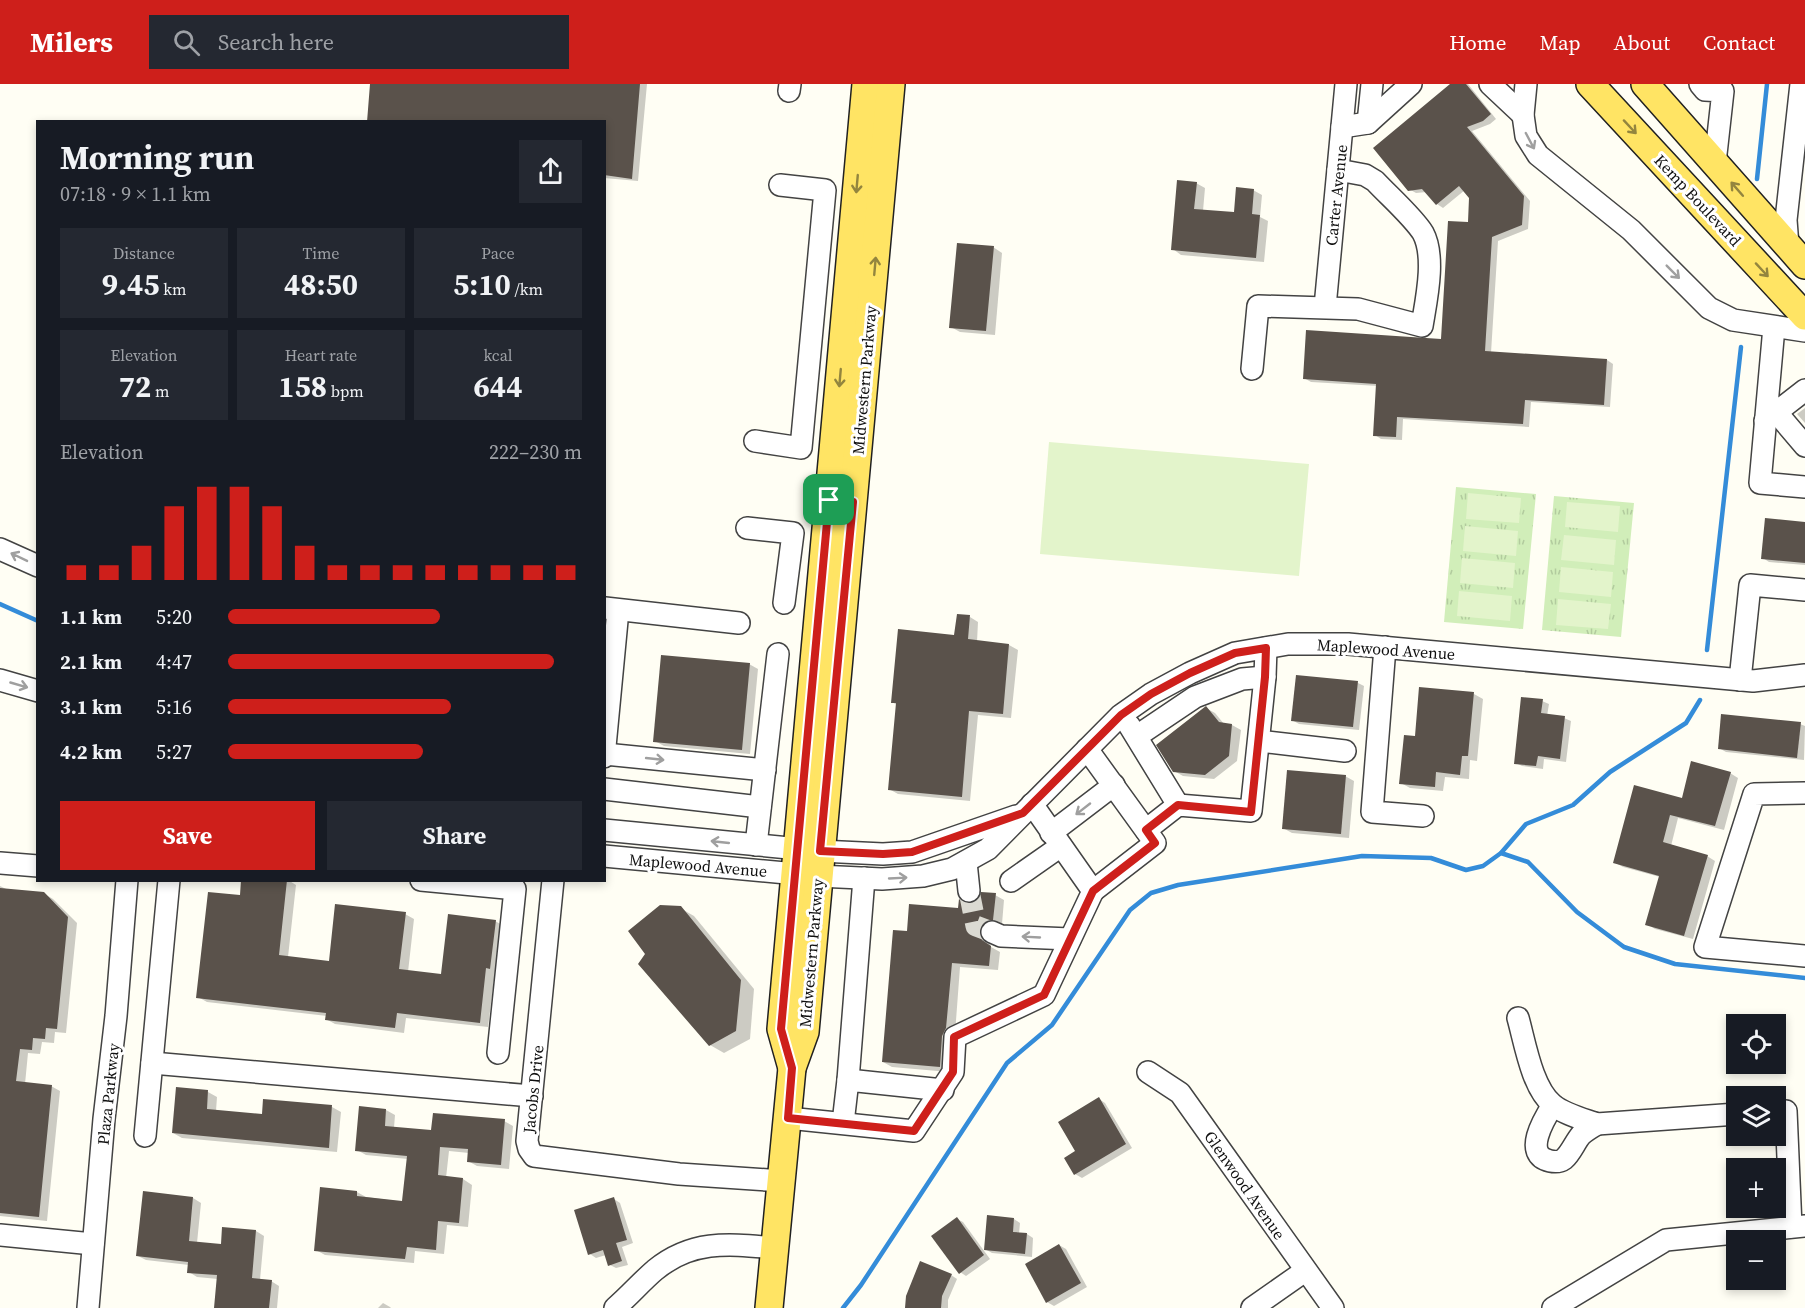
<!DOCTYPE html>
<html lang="en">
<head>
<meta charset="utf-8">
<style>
  :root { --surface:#171b24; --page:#242831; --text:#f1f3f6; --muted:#9ea1a6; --accent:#ce1f1b }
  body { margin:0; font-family:"Source Serif 4",serif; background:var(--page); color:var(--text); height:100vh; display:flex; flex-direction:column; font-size:22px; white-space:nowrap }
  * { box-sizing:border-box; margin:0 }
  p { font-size:20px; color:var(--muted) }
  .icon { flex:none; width:33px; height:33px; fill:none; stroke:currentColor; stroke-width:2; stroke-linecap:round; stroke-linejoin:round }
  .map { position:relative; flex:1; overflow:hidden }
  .sheet { position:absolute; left:36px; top:36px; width:570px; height:762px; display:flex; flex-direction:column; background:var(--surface); border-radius:0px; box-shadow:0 3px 9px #0003 }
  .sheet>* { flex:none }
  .tools { position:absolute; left:1726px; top:930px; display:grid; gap:12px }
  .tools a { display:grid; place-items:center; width:60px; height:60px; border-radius:0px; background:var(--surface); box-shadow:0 3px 9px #0003; font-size:30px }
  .pin { position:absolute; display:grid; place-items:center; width:51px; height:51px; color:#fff; margin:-26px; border-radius:12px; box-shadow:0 3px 9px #0006 }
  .round { display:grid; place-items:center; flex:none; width:63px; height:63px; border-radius:0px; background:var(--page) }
  .headline { display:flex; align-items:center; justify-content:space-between; height:102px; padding:0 24px }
  h1 { font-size:33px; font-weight:700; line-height:45px }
  .figures { display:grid; grid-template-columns:repeat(3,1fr); gap:9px; height:102px; padding:6px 24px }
  .figures div { display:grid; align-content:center; border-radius:0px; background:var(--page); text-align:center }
  .figures b { font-size:30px; font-weight:700 }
  .figures small { font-size:16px; font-weight:400 }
  .figures p { font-size:16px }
  .chart { height:168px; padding:12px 24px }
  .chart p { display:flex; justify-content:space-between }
  .chart svg { width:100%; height:108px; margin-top:6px; stroke:var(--accent); stroke-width:6 }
  .primary-button { display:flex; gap:12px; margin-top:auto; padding:12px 24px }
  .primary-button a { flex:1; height:69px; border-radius:0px; background:var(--accent); color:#fff; font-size:24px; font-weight:700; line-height:69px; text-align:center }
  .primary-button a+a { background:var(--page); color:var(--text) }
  ul { padding:0 24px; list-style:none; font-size:20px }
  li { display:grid; grid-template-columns:96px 72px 1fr; align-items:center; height:45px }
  li i { height:15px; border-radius:8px; background:var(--accent) }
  header { display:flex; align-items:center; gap:36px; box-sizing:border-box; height:84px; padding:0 30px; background:var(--accent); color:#fff }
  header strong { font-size:28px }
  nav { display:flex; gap:33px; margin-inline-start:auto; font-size:21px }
  .search { width:420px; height:54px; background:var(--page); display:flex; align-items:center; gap:15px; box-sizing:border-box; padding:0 21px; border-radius:0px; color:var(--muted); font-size:22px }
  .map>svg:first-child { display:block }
  .park { fill:url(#park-tufts) }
  .pitch { fill:#e3f4cb }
  .shadow { fill:#0003 }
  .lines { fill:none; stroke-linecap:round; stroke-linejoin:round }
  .stream { stroke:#348cd9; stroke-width:4.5 }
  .building { fill:#5a524b }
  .minor-tunnel { stroke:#dbdad2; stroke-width:21; stroke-dasharray:21 10; stroke-linecap:butt }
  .minor-casing { stroke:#434343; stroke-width:24 }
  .major-casing { stroke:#212121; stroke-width:30 }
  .minor { stroke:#fff; stroke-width:21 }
  .major { stroke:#ffe464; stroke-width:27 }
  .oneway { stroke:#93853e }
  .oneway2 { stroke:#9f9f9f }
  .route-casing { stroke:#fff; stroke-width:12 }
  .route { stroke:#ce1f1b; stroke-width:8 }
  .labels { text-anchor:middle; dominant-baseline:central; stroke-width:6; stroke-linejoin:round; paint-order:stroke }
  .street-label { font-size:16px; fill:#101010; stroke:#fff }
</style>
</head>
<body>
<header>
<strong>Milers</strong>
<div class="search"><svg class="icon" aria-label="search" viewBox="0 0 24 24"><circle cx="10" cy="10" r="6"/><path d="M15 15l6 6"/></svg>Search here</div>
<nav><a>Home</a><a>Map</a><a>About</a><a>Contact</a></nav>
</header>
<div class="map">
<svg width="1805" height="1224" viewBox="0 0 1805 1224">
  <defs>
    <pattern id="park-tufts" width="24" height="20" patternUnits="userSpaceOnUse" patternTransform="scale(1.5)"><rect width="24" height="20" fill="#d1eeb9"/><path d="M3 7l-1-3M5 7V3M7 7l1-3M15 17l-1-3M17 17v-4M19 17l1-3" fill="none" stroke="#b2cb9e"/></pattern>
  </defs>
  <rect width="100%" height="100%" fill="#fffef4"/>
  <!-- park -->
  <g class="park">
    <polygon points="1456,403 1536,410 1523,545 1444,538"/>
    <polygon points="1554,412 1634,419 1621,553 1542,546"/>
  </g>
  <!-- pitch -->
  <g class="pitch">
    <polygon points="1049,358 1309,380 1299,492 1040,470"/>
    <polygon points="1468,409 1521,414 1519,439 1466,435"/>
    <polygon points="1567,418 1620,422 1618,448 1565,443"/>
    <polygon points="1465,442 1518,447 1516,472 1463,467"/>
    <polygon points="1564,451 1616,456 1614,481 1561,476"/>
    <polygon points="1462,474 1515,479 1513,504 1460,499"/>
    <polygon points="1561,483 1613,488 1611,513 1559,508"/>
    <polygon points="1459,507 1512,512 1510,537 1457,532"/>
    <polygon points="1558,515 1611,520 1608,545 1556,541"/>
  </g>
  <!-- shadow -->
  <g class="shadow">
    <polygon points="372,0 647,0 638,97 604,94 604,38"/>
    <polygon points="1452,0 1468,0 1496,35 1490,40 1472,47 1530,117 1528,145 1498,157 1491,269 1607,276 1613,280 1610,323 1531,318 1529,343 1403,335 1402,356 1381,355 1375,351 1378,302 1311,298 1304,294 1442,256 1469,140 1471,114 1465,106 1443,124 1437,120 1427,108 1416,109 1409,105"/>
    <polygon points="1196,99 1205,104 1203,127 1235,130 1253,106 1262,111 1260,133 1268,137 1264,178 1181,171 1173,165"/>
    <polygon points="993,163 1002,169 995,251 960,248 951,243"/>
    <polygon points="1805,324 1805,339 1797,330"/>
    <polygon points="1805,439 1805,481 1769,478 1763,474"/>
    <polygon points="970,533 978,538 977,558 1009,561 1018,566 1011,634 978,631 970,717 898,710 889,705 897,621 892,618 956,552"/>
    <polygon points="749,580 758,585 750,670 664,662 655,657"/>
    <polygon points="1358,599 1364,602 1359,646 1299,640 1292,636"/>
    <polygon points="1474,610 1483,615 1477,677 1470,676 1469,695 1445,693 1443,707 1410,704 1401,699 1417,654"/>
    <polygon points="1542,617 1549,620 1547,632 1564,634 1571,637 1566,678 1544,675 1543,685 1522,682 1516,679"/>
    <polygon points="1206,624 1215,629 1224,640 1232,641 1241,646 1237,677 1214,695 1183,692 1174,687"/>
    <polygon points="1800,640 1805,642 1804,676 1726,668 1719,664"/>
    <polygon points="1730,689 1738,694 1724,746 1678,734 1671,762 1707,772 1715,777 1693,855 1655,845 1647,840 1660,793 1623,783 1614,778 1683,716"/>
    <polygon points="1345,692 1354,697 1349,754 1292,749 1283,744"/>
    <polygon points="243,796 288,796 296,801 288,873 330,878 405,830 414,835 408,888 442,892 495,837 504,842 499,889 495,888 488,943 406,934 404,949 335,940 326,935 327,932 207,918 198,913 241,813"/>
    <polygon points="0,802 8,806 43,809 53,815 77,839 66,949 55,948 54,959 42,958 40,970 28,969 25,1000 51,1002 60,1007 47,1137 0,1132"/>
    <polygon points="995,811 1004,816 1002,840 993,843 988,855 991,863 1000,868 998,886 960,883 955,950 949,988 892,983 883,978 908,849 960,826 966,821 971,821"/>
    <polygon points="680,824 694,832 754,905 750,955 724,969 710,961"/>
    <polygon points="177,1005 208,1008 217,1013 216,1027 263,1031 332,1023 341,1028 337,1068 182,1054 173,1049"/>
    <polygon points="1099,1015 1105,1019 1132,1064 1082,1094 1075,1090 1077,1067"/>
    <polygon points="361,1024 386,1026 395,1031 394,1044 433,1048 504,1037 513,1042 509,1085 477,1082 468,1077 469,1069 449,1067 446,1094 463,1095 472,1101 468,1143 447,1141 444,1170 415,1167 414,1179 325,1171 316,1166 357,1108 366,1113 404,1118 408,1075 366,1071 357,1066"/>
    <polygon points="145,1109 193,1114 201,1119 197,1159 222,1162 224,1144 256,1147 264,1152 260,1196 271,1197 279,1202 277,1224 217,1224 218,1195 197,1193 189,1188 189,1181 146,1176 138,1172"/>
    <polygon points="614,1115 620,1119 633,1159 622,1163 628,1181 616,1184 610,1181 606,1171 596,1174 590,1170"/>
    <polygon points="957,1135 963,1138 990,1175 966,1192 960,1188"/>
    <polygon points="1014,1135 1020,1139 1019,1150 1027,1150 1033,1154 1032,1173 992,1169 985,1165"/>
    <polygon points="1059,1161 1066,1165 1087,1203 1054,1222 1047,1218 1027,1180"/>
    <polygon points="951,1191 957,1195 948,1216 948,1224 907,1224"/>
    <polygon points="383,1219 390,1223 391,1224 378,1224"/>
  </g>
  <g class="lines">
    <!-- stream -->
    <g class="stream">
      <polyline points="1757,95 1767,0"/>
      <polyline points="0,520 38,537"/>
      <polyline points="1707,566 1741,263"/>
      <polyline points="1501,769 1528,778 1577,828 1624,863 1675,880 1805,894"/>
      <polyline points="843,1224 861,1201 1007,979 1052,941 1130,826 1151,809 1178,801 1362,772 1431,774 1466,786 1483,782 1501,769 1526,740 1573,721 1610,688 1686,639 1700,616"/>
    </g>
  </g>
  <!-- building -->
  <g class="building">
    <polygon points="370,0 640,0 632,95 604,91 604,38 367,38"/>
    <polygon points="1450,0 1466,0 1491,30 1483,37 1467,43 1524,112 1522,141 1492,153 1485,267 1607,275 1604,321 1525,316 1523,340 1397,333 1396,353 1373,352 1376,300 1303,295 1306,246 1441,255 1448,137 1468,138 1469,114 1459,102 1436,121 1422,105 1408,107 1373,64"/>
    <polygon points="1177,96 1197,98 1194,125 1234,128 1236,103 1254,105 1252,130 1260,131 1256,174 1171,166"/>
    <polygon points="957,159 994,162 986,247 949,244"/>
    <polygon points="1765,434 1805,438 1805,479 1761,475"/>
    <polygon points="957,530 970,531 968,555 1009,560 1003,630 969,627 962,713 888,706 896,619 891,619 898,545 954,551"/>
    <polygon points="661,571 750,579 742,666 653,658"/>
    <polygon points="1296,591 1358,597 1353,643 1291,637"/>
    <polygon points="1419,603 1474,608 1468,672 1462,672 1460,691 1436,688 1435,703 1399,700 1404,651 1415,652"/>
    <polygon points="1521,613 1543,615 1541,629 1565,632 1560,675 1538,672 1536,682 1514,680"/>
    <polygon points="1206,622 1219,638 1232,640 1229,672 1205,691 1173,688 1156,661"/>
    <polygon points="1721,630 1801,638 1797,674 1718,665"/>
    <polygon points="1691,677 1731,688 1715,742 1670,731 1663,758 1708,771 1684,852 1645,841 1659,792 1613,779 1634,701 1682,714"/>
    <polygon points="1287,686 1346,691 1341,750 1282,745"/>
    <polygon points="241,796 287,796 279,871 329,877 335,820 406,828 399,885 441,890 448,830 496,836 490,885 486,884 480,939 397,929 395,944 325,936 326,929 196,914 208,808 240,811"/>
    <polygon points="0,804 44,808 68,833 57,945 46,944 45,955 33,954 32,966 20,965 16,997 52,1001 39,1133 0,1129"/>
    <polygon points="981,808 996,809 993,836 984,838 979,849 982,856 991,862 989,882 952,879 946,944 942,952 940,983 882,978 893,846 907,847 909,820 958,824 959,815 964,819 971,820 977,817"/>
    <polygon points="660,821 681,822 741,896 736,947 709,962 638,880 645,870 628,847"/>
    <polygon points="176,1003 208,1006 207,1025 262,1030 263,1015 332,1021 329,1064 172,1049"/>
    <polygon points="1099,1013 1126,1060 1074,1091 1064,1074 1075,1067 1058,1038"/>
    <polygon points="359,1022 386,1025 385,1042 431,1046 433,1029 505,1035 501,1081 467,1078 468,1065 440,1063 438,1091 463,1094 459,1139 438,1137 436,1166 407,1163 405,1175 314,1167 320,1103 357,1107 357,1112 402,1117 407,1072 355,1067"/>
    <polygon points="143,1107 193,1113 189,1157 221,1160 222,1143 256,1146 252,1194 272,1196 269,1224 214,1224 217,1191 187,1189 188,1178 136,1172"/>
    <polygon points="614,1113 627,1156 616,1159 622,1177 608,1182 603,1166 588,1171 574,1126"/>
    <polygon points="987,1131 1014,1134 1013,1148 1027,1149 1025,1170 984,1166"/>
    <polygon points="957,1133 984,1171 959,1190 931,1152"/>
    <polygon points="1059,1160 1081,1199 1046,1219 1025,1180"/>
    <polygon points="920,1177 952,1190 942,1212 941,1224 905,1224 906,1212"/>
  </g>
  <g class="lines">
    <!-- minor-tunnel -->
    <polyline class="minor-tunnel" points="969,807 976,842 992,848"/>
    <!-- minor casing -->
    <g class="minor-casing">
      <g id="minor">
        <polyline points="1490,0 1523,31"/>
        <polyline points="1526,0 1523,31 1526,52 1538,71 1631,146 1709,224 1733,236 1805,247"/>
        <polyline points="1700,0 1705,6 1723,7 1715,79"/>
        <polyline points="789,7 790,0"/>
        <polyline points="1368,39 1372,0"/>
        <polyline points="1342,43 1368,39 1411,0"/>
        <polyline points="1788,162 1786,136 1801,0"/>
        <polyline points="1325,223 1346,0"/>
        <polyline points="1774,243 1760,399 1805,403"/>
        <path d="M1252 285 1258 222 1358 225 1422 242C1426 217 1436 173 1423 149 1413 133 1389 112 1375 97L1365 91 1338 86"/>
        <polyline points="1777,329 1805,362"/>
        <polyline points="1765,337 1805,306"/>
        <polyline points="755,357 801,364 825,106 780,101"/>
        <polyline points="747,444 793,449 784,519"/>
        <polyline points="0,465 38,482"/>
        <polyline points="605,524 739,539"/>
        <polyline points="1385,563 1372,728 1423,732"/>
        <polyline points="0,596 38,607"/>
        <polyline points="1740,596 1750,501 1805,506"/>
        <polyline points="1129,641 1178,721"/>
        <polyline points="1137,652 1195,613 1242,595 1265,593"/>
        <polyline points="1259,657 1345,667"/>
        <polyline points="1087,665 1155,759 1093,807"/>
        <polyline points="605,670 765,686"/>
        <polyline points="604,673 618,526"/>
        <polyline points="604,705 760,723"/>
        <polyline points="1805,709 1754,710 1705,863 1805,872"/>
        <polyline points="604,746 820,767 883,770 912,768 1016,732"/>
        <polyline points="1146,746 1178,721 1251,727 1265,593 1266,564"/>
        <polyline points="1051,749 1114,701"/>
        <polyline points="756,761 778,570"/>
        <polyline points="604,772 818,792 882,795 923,792 952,785 988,765 1121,631 1151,610 1190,589 1235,569 1288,560 1348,560 1753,597 1805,591"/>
        <polyline points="966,778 969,807"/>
        <polyline points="0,779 38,782"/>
        <polyline points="421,796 515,805 498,969"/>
        <polyline points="553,796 527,1057 529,1065 534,1072 679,1090 782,1097"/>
        <polyline points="1011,797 1061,762"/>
        <polyline points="992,848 1001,852 1070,855"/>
        <path d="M1518 934C1525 959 1532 1004 1553 1021 1564 1030 1583 1035 1597 1040L1737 1030"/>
        <polyline points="152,979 532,1012"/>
        <polyline points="1148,988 1180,1009 1333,1224"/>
        <polyline points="848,996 864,794"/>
        <path d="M1553 1021C1544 1035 1522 1071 1550 1077 1555 1078 1560 1078 1564 1075 1571 1069 1575 1058 1581 1051 1585 1047 1592 1043 1597 1040"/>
        <polyline points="1786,1027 1791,1143"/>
        <polyline points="788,1034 914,1047 953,988 955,953 1044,911 1093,807 1032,720"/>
        <polyline points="843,1039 848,996 943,1006"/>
        <polyline points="145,1052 169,796"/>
        <polyline points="0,1151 93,1160"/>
        <polyline points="88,1224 104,1035 116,932 127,796"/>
        <path d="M615 1224C629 1212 641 1198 655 1186 693 1155 730 1160 775 1164"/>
        <polyline points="1252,1224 1305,1187"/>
        <polyline points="1553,1224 1666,1156 1805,1142"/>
      </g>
    </g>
    <!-- major casing -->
    <g class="major-casing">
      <g id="major">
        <polyline points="1590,0 1805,232"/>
        <polyline points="1645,0 1805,181"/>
        <polyline points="792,984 781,945 866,0"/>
        <polyline points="769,1224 792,984 805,948 891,0"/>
      </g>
    </g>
    <!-- minor -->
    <use href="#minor" class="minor"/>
    <!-- major -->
    <use href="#major" class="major"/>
  </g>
  <!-- one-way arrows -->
  <defs><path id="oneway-shaft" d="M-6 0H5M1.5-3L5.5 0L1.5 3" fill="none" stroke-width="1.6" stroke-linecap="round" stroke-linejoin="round" transform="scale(1.5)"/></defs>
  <g class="oneway">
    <use href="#oneway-shaft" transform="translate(1630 43) rotate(47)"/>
    <use href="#oneway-shaft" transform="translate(857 100) rotate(95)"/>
    <use href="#oneway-shaft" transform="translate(1737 105) rotate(-131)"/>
    <use href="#oneway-shaft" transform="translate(875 182) rotate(-85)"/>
    <use href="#oneway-shaft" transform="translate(1762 186) rotate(47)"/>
    <use href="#oneway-shaft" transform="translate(840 294) rotate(95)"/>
  </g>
  <g class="oneway2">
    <use href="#oneway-shaft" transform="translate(1530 57) rotate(62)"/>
    <use href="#oneway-shaft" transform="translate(1673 188) rotate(45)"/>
    <use href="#oneway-shaft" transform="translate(19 473) rotate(-154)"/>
    <use href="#oneway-shaft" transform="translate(19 601) rotate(16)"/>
    <use href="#oneway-shaft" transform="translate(655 675) rotate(6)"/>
    <use href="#oneway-shaft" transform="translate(1083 725) rotate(142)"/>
    <use href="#oneway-shaft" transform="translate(720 758) rotate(-174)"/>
    <use href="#oneway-shaft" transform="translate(898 794) rotate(-3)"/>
    <use href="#oneway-shaft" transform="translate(1031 853) rotate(-177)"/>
  </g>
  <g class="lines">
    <!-- route casing -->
    <g class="route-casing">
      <polygon id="route" points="829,416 853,418 820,767 883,770 912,768 1023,729 1121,631 1151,610 1190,589 1235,569 1266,564 1265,593 1251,728 1178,721 1146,746 1155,759 1093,807 1044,911 954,953 953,988 914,1047 788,1034 792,984 781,945"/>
    </g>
    <!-- route -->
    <use href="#route" class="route"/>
  </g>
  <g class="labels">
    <!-- street labels -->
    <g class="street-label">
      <text transform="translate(1336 111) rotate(-84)">Carter Avenue</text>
      <text transform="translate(1698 116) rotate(47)">Kemp Boulevard</text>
      <text transform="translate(864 296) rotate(-85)">Midwestern Parkway</text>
      <text transform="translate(1386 565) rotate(4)">Maplewood Avenue</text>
      <text transform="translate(698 781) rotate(5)">Maplewood Avenue</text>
      <text transform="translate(811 869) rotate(-85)">Midwestern Parkway</text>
      <text transform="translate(533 1005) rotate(-84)">Jacobs Drive</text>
      <text transform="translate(108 1010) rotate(-84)">Plaza Parkway</text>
      <text transform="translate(1245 1101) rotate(55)">Glenwood Avenue</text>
    </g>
  </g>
</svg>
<div class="tools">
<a><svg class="icon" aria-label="locate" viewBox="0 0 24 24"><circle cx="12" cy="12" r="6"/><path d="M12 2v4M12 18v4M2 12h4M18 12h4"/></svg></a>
<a><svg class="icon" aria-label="layers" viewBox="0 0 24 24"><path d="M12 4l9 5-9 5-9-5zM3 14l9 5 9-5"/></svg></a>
<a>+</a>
<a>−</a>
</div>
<div class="pin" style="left:829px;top:416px;background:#1e9e55"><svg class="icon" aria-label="arrive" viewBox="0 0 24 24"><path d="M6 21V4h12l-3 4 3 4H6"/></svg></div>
<section class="sheet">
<div class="headline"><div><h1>Morning run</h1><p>07:18 · 9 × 1.1 km</p></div><a class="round"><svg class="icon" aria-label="share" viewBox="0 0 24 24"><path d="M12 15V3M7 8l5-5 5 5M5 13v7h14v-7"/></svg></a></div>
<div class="figures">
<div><p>Distance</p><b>9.45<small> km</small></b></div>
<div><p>Time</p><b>48:50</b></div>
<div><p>Pace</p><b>5:10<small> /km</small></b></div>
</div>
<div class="figures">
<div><p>Elevation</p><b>72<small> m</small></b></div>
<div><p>Heart rate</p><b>158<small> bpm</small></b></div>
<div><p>kcal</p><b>644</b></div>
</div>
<div class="chart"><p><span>Elevation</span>222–230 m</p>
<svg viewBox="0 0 160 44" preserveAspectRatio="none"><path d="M5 44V38M15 44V38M25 44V30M35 44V14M45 44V6M55 44V6M65 44V14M75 44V30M85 44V38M95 44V38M105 44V38M115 44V38M125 44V38M135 44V38M145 44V38M155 44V38"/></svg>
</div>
<ul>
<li><b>1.1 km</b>5:20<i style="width:60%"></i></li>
<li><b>2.1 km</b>4:47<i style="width:92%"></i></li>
<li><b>3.1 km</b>5:16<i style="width:63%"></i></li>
<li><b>4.2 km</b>5:27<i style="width:55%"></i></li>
</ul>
<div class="primary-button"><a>Save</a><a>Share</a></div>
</section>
</div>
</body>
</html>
